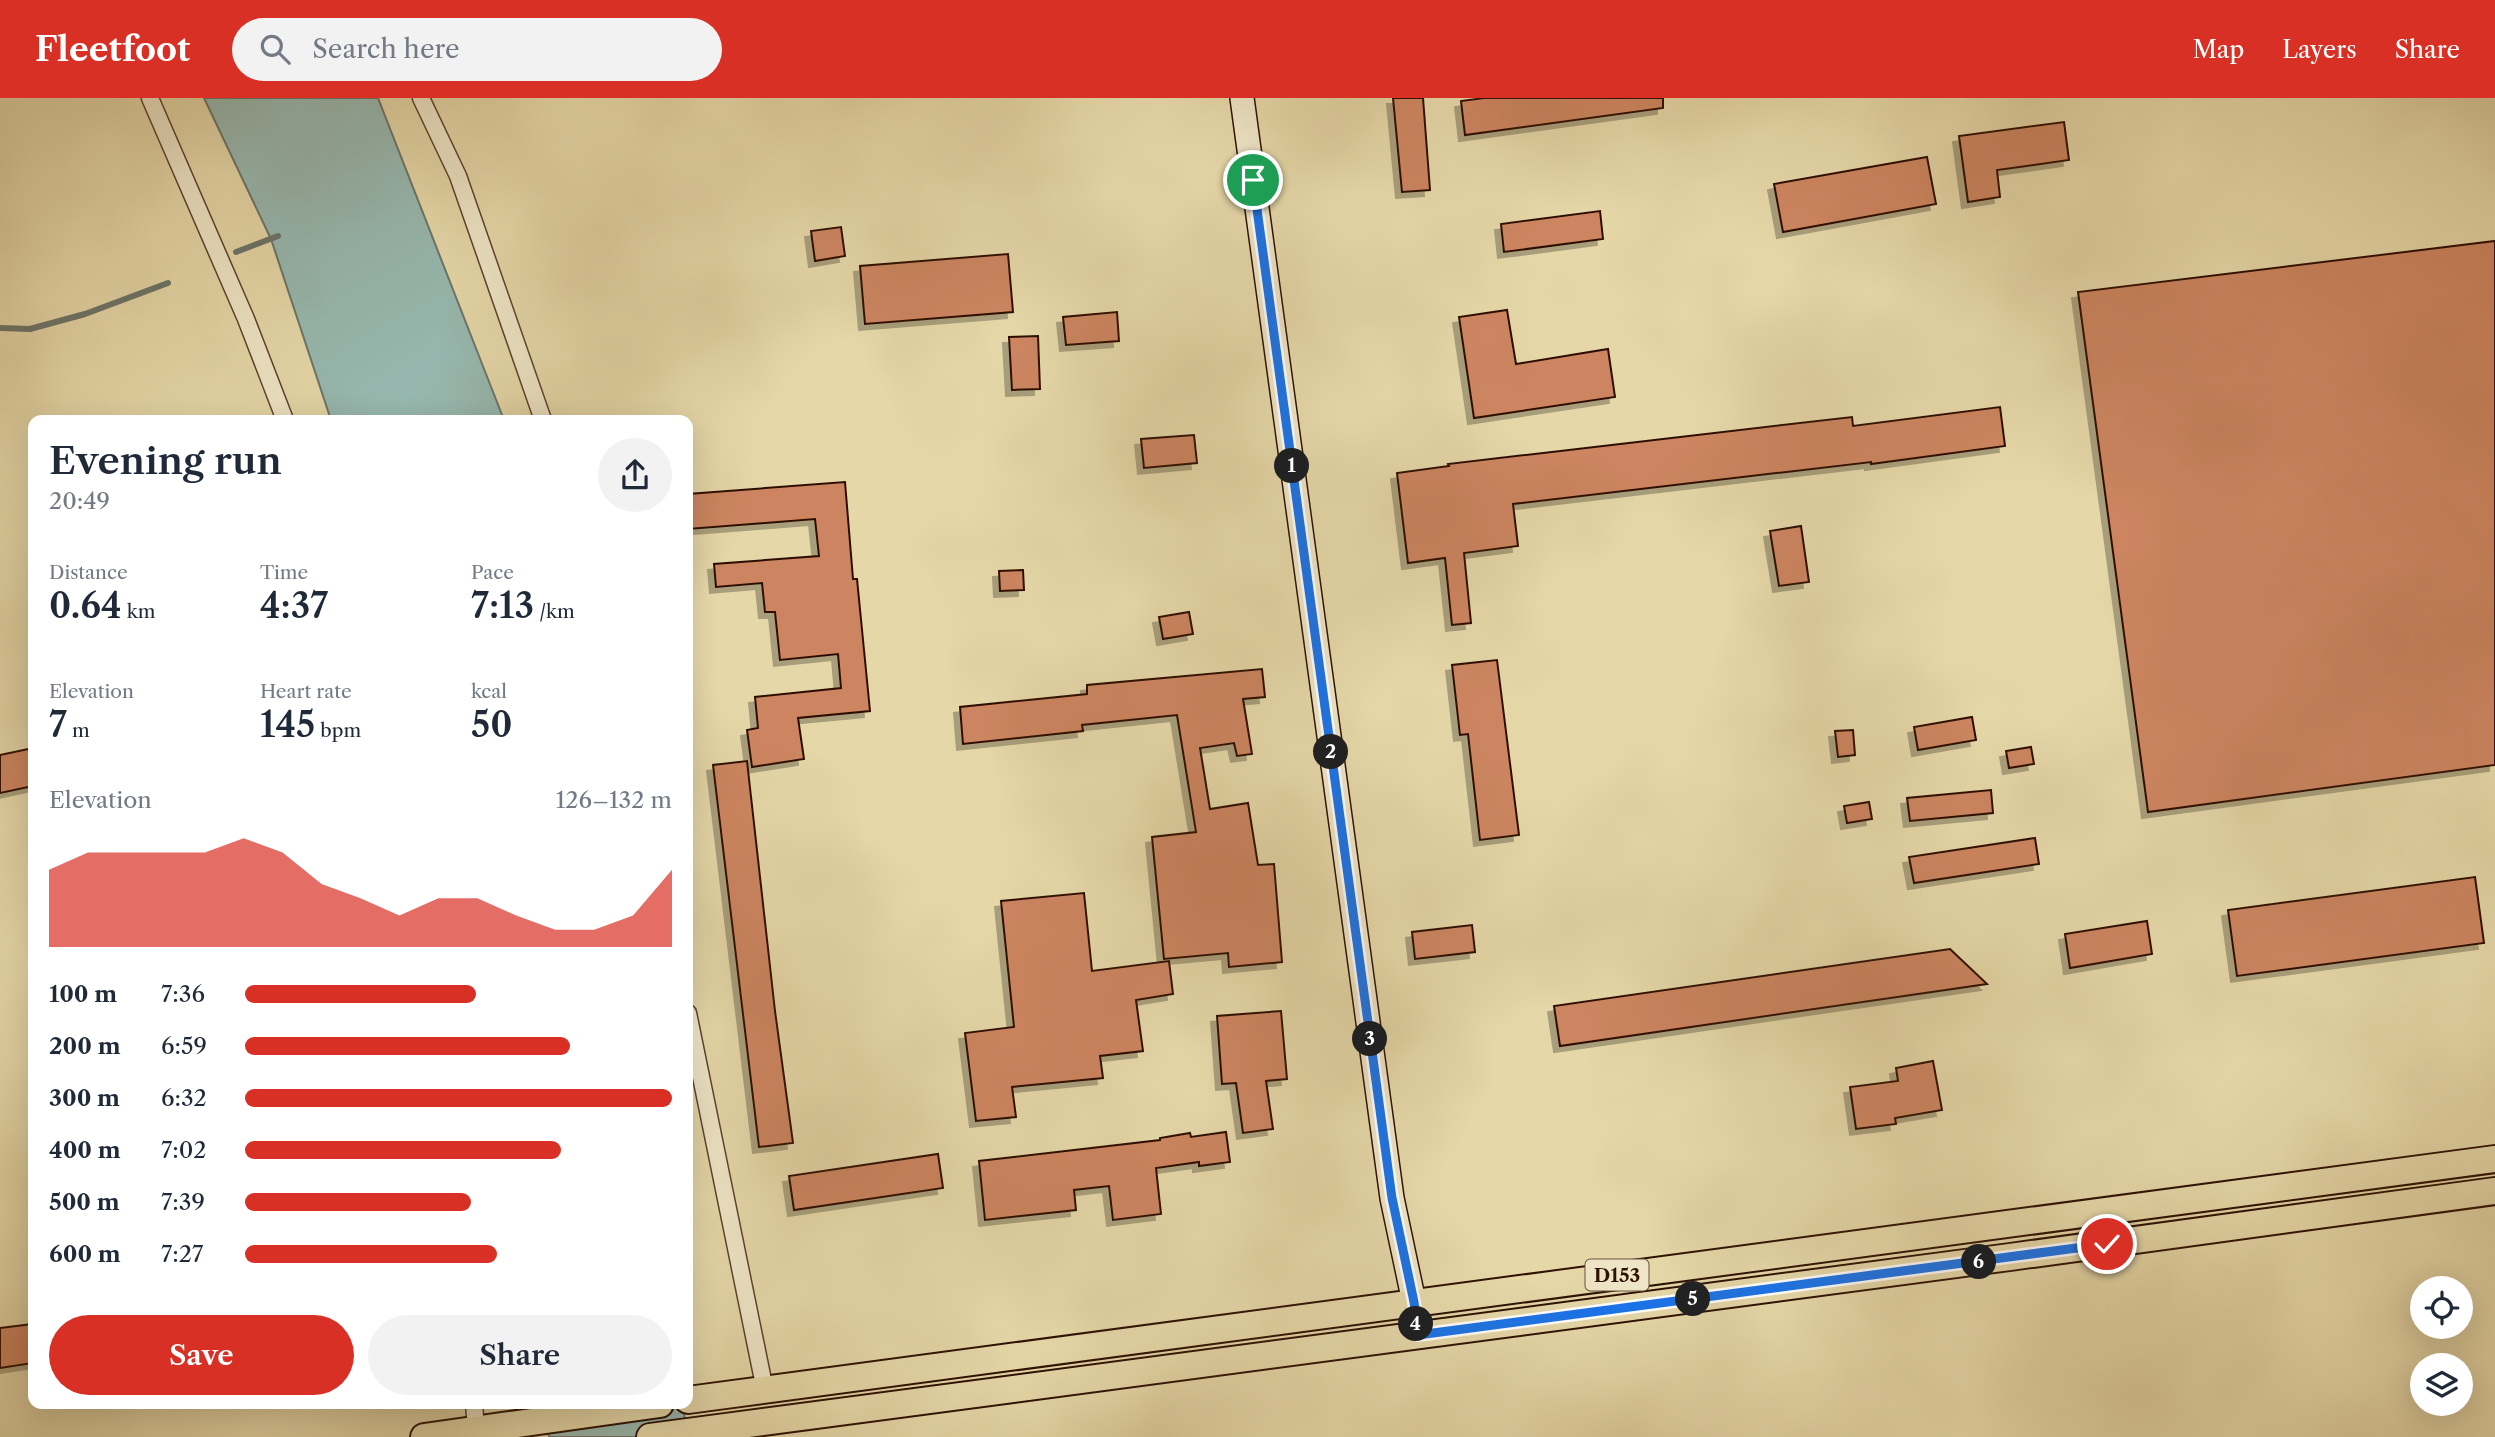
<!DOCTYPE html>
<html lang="en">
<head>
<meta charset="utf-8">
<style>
  :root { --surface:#fff; --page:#f2f2f3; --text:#1f2937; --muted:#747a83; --accent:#d93025 }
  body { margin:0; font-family:"Libre Caslon Text",serif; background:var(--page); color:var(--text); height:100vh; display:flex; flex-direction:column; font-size:26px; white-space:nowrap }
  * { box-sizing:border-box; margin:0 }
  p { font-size:23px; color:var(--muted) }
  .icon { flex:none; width:38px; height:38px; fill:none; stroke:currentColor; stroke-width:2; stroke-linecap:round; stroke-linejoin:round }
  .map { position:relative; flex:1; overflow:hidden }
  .drawer { position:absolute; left:28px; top:317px; width:665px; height:994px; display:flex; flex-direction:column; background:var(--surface); border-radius:14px; box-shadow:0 7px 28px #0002 }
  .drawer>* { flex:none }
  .buttons { position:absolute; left:2410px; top:1178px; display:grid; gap:14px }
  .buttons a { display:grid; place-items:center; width:63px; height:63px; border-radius:50%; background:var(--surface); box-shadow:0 7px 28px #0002; font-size:35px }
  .pin { position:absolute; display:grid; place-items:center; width:60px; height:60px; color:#fff; margin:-30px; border:4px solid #fff; border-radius:50%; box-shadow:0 2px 7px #0007 }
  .km { position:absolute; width:35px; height:35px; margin:-18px; border-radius:50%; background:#222; color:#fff; font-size:19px; line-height:35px; text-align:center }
  .round { display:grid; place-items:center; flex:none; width:74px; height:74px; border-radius:37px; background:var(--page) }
  .overview { display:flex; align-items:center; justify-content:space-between; height:119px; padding:0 21px }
  h1 { font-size:38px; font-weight:600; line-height:52px }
  .stats { display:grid; grid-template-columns:repeat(3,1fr); gap:10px; height:119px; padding:7px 21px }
  .stats div { display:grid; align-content:center }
  .stats b { font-size:35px; font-weight:600 }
  .stats small { font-size:19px; font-weight:400 }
  .stats p { font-size:19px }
  .chart { height:196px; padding:14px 21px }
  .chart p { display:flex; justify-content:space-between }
  .chart svg { width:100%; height:126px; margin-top:7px; fill:var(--accent); opacity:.7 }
  .action { display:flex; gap:14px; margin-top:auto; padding:14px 21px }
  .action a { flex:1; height:80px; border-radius:42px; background:var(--accent); color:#fff; font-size:28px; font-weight:600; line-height:80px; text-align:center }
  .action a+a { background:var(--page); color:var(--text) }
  ul { padding:0 21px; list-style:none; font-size:23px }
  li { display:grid; grid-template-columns:112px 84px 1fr; align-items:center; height:52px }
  li i { height:18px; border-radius:9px; background:var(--accent) }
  header { display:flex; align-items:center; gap:42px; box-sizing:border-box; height:98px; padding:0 35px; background:var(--accent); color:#fff }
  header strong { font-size:33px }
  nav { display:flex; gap:38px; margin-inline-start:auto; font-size:24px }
  .search { width:490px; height:63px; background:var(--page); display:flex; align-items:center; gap:18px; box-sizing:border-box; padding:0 24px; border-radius:38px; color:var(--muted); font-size:26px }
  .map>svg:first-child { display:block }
  .water { fill:#97b8af; stroke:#6d756a; stroke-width:2 }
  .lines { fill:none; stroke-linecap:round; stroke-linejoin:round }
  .stream { stroke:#6d756a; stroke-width:6 }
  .building { fill:#cc8561; stroke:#2e1102; stroke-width:2; filter:url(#shadow) }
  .minor-casing { stroke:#5c422c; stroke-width:19 }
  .secondary-casing { stroke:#2e1102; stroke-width:26 }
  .primary-casing { stroke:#2e1102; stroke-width:30 }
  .minor { stroke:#eee5c6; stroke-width:16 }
  .secondary { stroke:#eee5c6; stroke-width:23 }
  .primary { stroke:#e5d7a8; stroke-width:26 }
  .route-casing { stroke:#fff; stroke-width:14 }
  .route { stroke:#1a73e8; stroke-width:9 }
  .labels { text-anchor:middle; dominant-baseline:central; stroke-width:5; stroke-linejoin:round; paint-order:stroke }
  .shield { fill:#eee5c6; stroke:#68513d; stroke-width:2 }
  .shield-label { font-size:19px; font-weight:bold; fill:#2e1102 }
</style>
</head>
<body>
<header>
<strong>Fleetfoot</strong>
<div class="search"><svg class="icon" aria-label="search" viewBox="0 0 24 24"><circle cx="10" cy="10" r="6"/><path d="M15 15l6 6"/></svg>Search here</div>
<nav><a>Map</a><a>Layers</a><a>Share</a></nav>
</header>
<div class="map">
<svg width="2495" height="1339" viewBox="0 0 2495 1339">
  <defs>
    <filter id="shadow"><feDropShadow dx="-6" dy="6" stdDeviation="0" flood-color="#0004"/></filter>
  </defs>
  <rect width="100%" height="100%" fill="#e5d7a8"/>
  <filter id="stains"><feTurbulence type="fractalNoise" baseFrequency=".00286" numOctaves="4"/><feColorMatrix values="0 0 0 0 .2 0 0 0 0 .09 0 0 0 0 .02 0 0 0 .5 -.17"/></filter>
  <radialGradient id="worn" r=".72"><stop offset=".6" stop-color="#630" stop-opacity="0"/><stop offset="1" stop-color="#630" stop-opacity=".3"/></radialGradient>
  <!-- water -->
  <g class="water">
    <polygon points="204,0 378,0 504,322 331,322 271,141"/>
    <polygon points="545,1306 683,1306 687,1339 549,1339"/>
  </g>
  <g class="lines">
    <!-- stream -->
    <g class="stream">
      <polyline points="236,154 278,138"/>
      <polyline points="0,230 30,231 85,216 168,185"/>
    </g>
  </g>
  <!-- building -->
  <g class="building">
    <polygon points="1393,0 1423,0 1430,92 1402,94"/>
    <polygon points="1484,0 1663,0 1663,10 1465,37 1461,3"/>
    <polygon points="2064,24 2069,62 1997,72 2000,99 1968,104 1959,38"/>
    <polygon points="1927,59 1936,106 1783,134 1774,86"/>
    <polygon points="1600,113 1603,141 1504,154 1501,126"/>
    <polygon points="841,129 845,158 815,163 811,133"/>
    <polygon points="2495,143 2495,667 2148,714 2078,194"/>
    <polygon points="1008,156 1013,214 865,226 860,168"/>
    <polygon points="1507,212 1516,266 1608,251 1615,299 1474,320 1459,219"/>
    <polygon points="1117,214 1119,243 1066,247 1063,219"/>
    <polygon points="1038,238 1040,291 1012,292 1009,239"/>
    <polygon points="2000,309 2005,348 1871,366 1871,364 1513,406 1518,448 1464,455 1471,525 1452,527 1445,460 1408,465 1397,375 1449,368 1448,366 1852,319 1853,328"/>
    <polygon points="1194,337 1197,365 1144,370 1141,341"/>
    <polygon points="845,384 853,481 857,481 870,613 798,620 804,661 752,669 747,632 758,630 755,599 841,590 838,556 780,562 775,514 765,514 762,485 716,489 714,466 819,458 815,421 688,431 688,396"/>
    <polygon points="1801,428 1809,484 1779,488 1770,433"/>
    <polygon points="1023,472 1024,492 1000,493 999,473"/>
    <polygon points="1189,514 1193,536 1163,541 1159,519"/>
    <polygon points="1497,562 1519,737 1480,742 1468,636 1460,637 1452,567"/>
    <polygon points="1262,571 1265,599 1243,601 1252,656 1237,658 1234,645 1200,650 1210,711 1248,705 1258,767 1274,766 1282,864 1229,869 1228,855 1164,861 1152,739 1196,734 1177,617 1082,627 1083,633 963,646 960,609 1087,596 1087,587"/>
    <polygon points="1972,619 1976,642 1918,652 1914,629"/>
    <polygon points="1853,632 1855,657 1838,659 1835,633"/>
    <polygon points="2031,649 2034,666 2009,670 2006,653"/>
    <polygon points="33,650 33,688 0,695 0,657"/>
    <polygon points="747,663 775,913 793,1045 759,1049 713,667"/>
    <polygon points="1991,692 1993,715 1910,723 1907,700"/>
    <polygon points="1869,704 1872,721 1847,725 1844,708"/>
    <polygon points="2035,740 2039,766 1914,785 1909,759"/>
    <polygon points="2475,779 2484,845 2237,878 2228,812"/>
    <polygon points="1084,795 1092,873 1169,863 1173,896 1136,902 1143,953 1100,958 1103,980 1012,989 1016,1019 976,1023 965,935 1014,929 1001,803"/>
    <polygon points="2147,823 2152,856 2070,870 2065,836"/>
    <polygon points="1472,827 1475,854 1415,861 1412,834"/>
    <polygon points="1950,851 1987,886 1560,948 1554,908"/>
    <polygon points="1281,913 1287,981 1266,983 1273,1031 1243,1035 1236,985 1222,986 1217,918"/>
    <polygon points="1933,963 1942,1012 1895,1020 1896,1026 1856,1031 1850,989 1898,983 1896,970"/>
    <polygon points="1226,1034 1230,1064 1199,1068 1199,1064 1156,1070 1161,1116 1113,1122 1109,1088 1074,1092 1076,1112 985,1122 979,1063 1160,1042 1160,1040 1190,1035 1191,1039"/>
    <polygon points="938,1056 943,1090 794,1112 789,1078"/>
    <polygon points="33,1226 33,1265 0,1270 0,1230"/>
  </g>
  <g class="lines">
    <!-- minor casing -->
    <g class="minor-casing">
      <g id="minor">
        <polyline points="150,0 246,221 285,322"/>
        <polyline points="421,0 458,78 543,322"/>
        <polyline points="688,915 765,1292"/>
        <polyline points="474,1306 476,1331"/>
      </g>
    </g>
    <!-- secondary casing -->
    <g class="secondary-casing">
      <polyline id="secondary" points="1242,0 1392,1100 1414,1204 1418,1237"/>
    </g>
    <!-- primary casing -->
    <g class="primary-casing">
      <g id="primary">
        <polyline points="688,1302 2495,1061"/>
        <polyline points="424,1339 660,1306"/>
        <polyline points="650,1339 2010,1159 2495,1093"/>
      </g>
    </g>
    <!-- minor -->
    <use href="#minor" class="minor"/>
    <!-- secondary -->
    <use href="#secondary" class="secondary"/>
    <!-- primary -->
    <use href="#primary" class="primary"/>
  </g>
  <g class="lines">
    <!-- route casing -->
    <g class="route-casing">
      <polyline id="route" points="1253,82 1392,1100 1414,1204 1418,1237 2107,1146"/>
    </g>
    <!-- route -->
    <use href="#route" class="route"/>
  </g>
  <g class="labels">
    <!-- shield labels -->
    <rect class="shield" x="1585.5" y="1161.5" width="63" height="31" rx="5"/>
    <g class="shield-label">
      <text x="1617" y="1177">D153</text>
    </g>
  </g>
  <rect width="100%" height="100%" filter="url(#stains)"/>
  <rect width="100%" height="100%" fill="url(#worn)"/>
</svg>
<div class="buttons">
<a><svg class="icon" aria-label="locate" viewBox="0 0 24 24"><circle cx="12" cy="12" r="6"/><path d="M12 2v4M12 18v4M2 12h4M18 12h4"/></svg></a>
<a><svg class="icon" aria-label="layers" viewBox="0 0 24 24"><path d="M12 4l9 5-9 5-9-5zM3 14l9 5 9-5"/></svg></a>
</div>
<div class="pin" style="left:1253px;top:82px;background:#1e9e55"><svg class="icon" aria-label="arrive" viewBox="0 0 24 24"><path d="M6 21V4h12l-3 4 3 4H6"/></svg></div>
<div class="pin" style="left:2107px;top:1146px;background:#d93025"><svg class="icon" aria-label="check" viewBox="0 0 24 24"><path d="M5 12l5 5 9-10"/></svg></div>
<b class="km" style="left:1292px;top:368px">1</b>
<b class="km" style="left:1331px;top:654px">2</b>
<b class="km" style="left:1370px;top:941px">3</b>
<b class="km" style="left:1416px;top:1226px">4</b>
<b class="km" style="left:1693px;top:1201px">5</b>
<b class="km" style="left:1979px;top:1164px">6</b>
<section class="drawer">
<div class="overview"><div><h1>Evening run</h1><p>20:49</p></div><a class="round"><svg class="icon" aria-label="share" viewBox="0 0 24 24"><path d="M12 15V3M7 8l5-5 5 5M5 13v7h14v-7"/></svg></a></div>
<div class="stats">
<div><p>Distance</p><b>0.64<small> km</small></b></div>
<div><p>Time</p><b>4:37</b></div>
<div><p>Pace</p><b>7:13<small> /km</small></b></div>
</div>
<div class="stats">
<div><p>Elevation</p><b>7<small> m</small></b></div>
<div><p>Heart rate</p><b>145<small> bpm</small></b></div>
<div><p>kcal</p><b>50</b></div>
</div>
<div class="chart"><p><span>Elevation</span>126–132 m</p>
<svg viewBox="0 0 160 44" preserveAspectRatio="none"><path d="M0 44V17L10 11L20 11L30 11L40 11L50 6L60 11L70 22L80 27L90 33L100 27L110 27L120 33L130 38L140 38L150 33L160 17V44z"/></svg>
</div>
<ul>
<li><b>100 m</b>7:36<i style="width:54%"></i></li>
<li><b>200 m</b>6:59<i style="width:76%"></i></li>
<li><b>300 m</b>6:32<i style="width:100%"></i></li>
<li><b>400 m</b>7:02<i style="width:74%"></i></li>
<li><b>500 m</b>7:39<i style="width:53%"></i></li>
<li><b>600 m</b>7:27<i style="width:59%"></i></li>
</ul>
<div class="action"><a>Save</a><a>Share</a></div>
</section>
</div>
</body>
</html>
